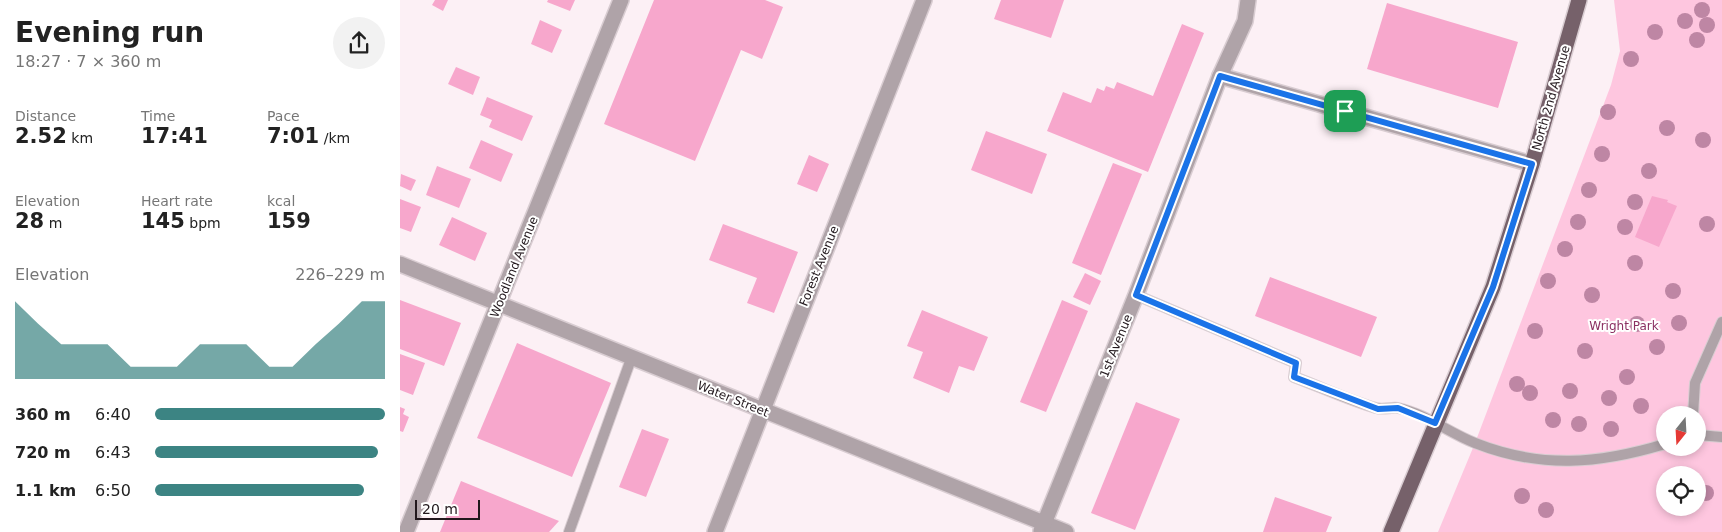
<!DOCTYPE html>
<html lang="en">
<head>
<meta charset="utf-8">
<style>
  :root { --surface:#fff; --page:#f2f2f2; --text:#222; --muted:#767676; --accent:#3c8483 }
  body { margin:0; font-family:"DejaVu Sans",sans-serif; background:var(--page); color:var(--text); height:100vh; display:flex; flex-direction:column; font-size:19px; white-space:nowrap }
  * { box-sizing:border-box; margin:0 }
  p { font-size:16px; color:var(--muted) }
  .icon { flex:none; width:28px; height:28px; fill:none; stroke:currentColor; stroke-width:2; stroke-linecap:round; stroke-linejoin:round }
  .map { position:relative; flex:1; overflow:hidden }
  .drawer { display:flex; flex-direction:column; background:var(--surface); width:400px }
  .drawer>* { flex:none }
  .needle { width:32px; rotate:198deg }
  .fabs { position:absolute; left:1256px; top:406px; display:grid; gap:10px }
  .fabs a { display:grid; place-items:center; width:50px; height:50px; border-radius:50%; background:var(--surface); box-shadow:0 2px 8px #0003; font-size:25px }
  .scale { position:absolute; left:15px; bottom:12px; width:65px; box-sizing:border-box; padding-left:5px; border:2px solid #22181d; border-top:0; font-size:14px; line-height:18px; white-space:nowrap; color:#22181d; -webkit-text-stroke:4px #fff; paint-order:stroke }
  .pin { position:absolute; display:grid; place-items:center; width:42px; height:42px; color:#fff; margin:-21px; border-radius:10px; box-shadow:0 2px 8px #0006 }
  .round { display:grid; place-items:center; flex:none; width:52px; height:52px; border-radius:26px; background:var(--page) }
  .summary { display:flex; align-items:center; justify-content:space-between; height:85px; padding:0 15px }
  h1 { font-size:28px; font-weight:800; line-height:38px }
  .figures { display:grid; grid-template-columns:repeat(3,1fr); gap:8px; height:85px; padding:5px 15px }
  .figures div { display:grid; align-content:center }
  .figures b { font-size:21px; font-weight:800 }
  .figures small { font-size:14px; font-weight:400 }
  .figures p { font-size:14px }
  .chart { height:140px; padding:10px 15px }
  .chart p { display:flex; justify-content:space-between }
  .chart svg { width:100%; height:90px; margin-top:5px; fill:var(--accent); opacity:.7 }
  ul { padding:0 15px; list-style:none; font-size:16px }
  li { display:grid; grid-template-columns:80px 60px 1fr; align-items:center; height:38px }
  li i { height:12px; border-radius:6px; background:var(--accent) }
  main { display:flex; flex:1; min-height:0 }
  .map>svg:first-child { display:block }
  .green { fill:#fec6df; fill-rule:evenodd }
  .building { fill:#f7a7cc }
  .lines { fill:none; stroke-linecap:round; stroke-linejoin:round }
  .service-casing { stroke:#d9cdd2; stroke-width:12 }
  .minor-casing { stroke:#d9cdd2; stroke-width:18 }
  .primary-casing { stroke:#d9cdd2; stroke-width:18 }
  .service { stroke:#afa3a8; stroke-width:10 }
  .minor { stroke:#afa3a8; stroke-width:15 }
  .primary { stroke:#76616a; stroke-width:15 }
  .tree { fill:#be86a4 }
  .route-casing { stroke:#fff; stroke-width:10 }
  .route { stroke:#1a73e8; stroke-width:6 }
  .labels { text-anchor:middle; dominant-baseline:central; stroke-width:4; stroke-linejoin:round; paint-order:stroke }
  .street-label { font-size:12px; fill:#22181d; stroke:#fff }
  .park-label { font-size:12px; fill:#8b3062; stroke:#fff }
</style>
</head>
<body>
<main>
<section class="drawer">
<div class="summary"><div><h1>Evening run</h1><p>18:27 · 7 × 360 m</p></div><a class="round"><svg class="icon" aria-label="share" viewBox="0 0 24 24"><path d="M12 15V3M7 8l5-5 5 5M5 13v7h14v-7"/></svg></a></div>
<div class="figures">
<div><p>Distance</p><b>2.52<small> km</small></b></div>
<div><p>Time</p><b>17:41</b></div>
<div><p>Pace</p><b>7:01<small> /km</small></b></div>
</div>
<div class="figures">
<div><p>Elevation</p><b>28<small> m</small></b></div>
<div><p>Heart rate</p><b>145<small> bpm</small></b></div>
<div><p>kcal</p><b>159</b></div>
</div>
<div class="chart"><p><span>Elevation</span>226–229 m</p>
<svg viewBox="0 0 160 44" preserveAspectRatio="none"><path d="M0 44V6L10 17L20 27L30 27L40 27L50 38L60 38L70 38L80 27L90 27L100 27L110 38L120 38L130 27L140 17L150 6L160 6V44z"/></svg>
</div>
<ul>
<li><b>360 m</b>6:40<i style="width:100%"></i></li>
<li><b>720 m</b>6:43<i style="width:97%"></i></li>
<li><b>1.1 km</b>6:50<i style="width:91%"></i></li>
</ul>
</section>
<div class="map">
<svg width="1322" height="532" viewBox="0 0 1322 532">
  <rect width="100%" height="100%" fill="#fcf0f5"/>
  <!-- green -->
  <path class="green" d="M1214 0H1322V532H1038L1075 443 1211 85 1220 51ZM1265 415H1298V448H1265ZM1265 475H1298V508H1265Z"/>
  <!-- building -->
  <g class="building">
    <polygon points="35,0 48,0 43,11 32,5"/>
    <polygon points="148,0 175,0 170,11 147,2"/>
    <polygon points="254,0 365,0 383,7 362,59 341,50 295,161 204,124"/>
    <polygon points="601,0 664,0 651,38 594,19"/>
    <polygon points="987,3 1118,42 1098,108 967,69"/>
    <polygon points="140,20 162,30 152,53 131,44"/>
    <polygon points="782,24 804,33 748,172 647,131 663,92 691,103 697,88 704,91 706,86 714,89 717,82 753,96"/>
    <polygon points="56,67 80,77 73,95 48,84"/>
    <polygon points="87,97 133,116 122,141 89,127 92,120 80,115"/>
    <polygon points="586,131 647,154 632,194 571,170"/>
    <polygon points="81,140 113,154 101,182 69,168"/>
    <polygon points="409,155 429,164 417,192 397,184"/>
    <polygon points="713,163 742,174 701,275 672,263"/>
    <polygon points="37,166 71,179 59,208 26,195"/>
    <polygon points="1,174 16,180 11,191 0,186"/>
    <polygon points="1252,196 1268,200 1267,202 1277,206 1259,247 1235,237"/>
    <polygon points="0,199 21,207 11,232 0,228"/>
    <polygon points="52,217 87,233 75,261 39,245"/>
    <polygon points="323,224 398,252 374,313 347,303 357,278 309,260"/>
    <polygon points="685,273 701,281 690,305 673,297"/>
    <polygon points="870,277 977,317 961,357 855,316"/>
    <polygon points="0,300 61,323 44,366 0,349"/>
    <polygon points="662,300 688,311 646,412 620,402"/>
    <polygon points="522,310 588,337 574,371 559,366 549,393 513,378 523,352 507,346"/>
    <polygon points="117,343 211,383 172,477 77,438"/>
    <polygon points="0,354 25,363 13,395 0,390"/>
    <polygon points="736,402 780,419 735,530 691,513"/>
    <polygon points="0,407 5,409 3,414 9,417 3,432 0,431"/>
    <polygon points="242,429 269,439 246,497 219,487"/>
    <polygon points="61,481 159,521 149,532 40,532"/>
    <polygon points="875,497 932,517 926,532 863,532"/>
  </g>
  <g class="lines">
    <!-- service casing -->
    <g class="service-casing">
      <g id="service">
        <path d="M736 295 896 363 894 377C921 387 948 400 976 408 983 410 991 407 998 408 1026 414 1049 433 1075 443 1141 469 1199 464 1265 444"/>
        <polyline points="1293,415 1295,383 1322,322"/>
        <polyline points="1298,435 1322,437"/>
        <polyline points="169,532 231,359"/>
      </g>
    </g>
    <!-- minor casing -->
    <g class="minor-casing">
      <g id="minor">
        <polyline points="820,76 1132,164"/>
        <polyline points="0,264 666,532"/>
        <polyline points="641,531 736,295 820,76 845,21 848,0"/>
        <polyline points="6,532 221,0"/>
        <polyline points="315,532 524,0"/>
      </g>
    </g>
    <!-- primary casing -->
    <g class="primary-casing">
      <polyline id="primary" points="991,532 1093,287 1132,164 1179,0"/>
    </g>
    <!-- service -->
    <use href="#service" class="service"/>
    <!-- minor -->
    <use href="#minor" class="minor"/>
    <!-- primary -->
    <use href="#primary" class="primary"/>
  </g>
  <!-- trees -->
  <g class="tree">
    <circle cx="1302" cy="10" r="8"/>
    <circle cx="1285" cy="21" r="8"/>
    <circle cx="1307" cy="25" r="8"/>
    <circle cx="1255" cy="32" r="8"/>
    <circle cx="1297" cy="40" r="8"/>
    <circle cx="1231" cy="59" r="8"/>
    <circle cx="1208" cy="112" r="8"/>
    <circle cx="1267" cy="128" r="8"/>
    <circle cx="1303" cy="140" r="8"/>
    <circle cx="1202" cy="154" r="8"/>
    <circle cx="1249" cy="171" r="8"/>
    <circle cx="1189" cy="190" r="8"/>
    <circle cx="1235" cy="202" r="8"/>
    <circle cx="1178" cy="222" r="8"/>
    <circle cx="1307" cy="224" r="8"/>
    <circle cx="1225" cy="227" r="8"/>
    <circle cx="1165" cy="249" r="8"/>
    <circle cx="1235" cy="263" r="8"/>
    <circle cx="1148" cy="281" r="8"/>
    <circle cx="1273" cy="291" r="8"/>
    <circle cx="1192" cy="295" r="8"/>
    <circle cx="1279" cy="323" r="8"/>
    <circle cx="1237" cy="324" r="8"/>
    <circle cx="1135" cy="331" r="8"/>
    <circle cx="1257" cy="347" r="8"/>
    <circle cx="1185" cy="351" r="8"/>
    <circle cx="1227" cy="377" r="8"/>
    <circle cx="1117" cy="384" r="8"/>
    <circle cx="1170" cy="391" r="8"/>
    <circle cx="1130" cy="393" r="8"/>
    <circle cx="1209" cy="398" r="8"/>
    <circle cx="1241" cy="406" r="8"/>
    <circle cx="1153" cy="420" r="8"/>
    <circle cx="1179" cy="424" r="8"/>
    <circle cx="1211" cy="429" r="8"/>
    <circle cx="1306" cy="493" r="8"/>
    <circle cx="1122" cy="496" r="8"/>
    <circle cx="1146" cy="510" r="8"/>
  </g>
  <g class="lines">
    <!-- route casing -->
    <g class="route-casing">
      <polygon id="route" points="820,76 1132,164 1093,287 1035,423 998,408 978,409 894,377 896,363 736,295"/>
    </g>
    <!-- route -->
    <use href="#route" class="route"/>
  </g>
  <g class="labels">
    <!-- street labels -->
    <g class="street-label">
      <text transform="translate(1151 98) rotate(-74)">North 2nd Avenue</text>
      <text transform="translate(419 266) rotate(-68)">Forest Avenue</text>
      <text transform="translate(114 267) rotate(-68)">Woodland Avenue</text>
      <text transform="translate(716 346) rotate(-68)">1st Avenue</text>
      <text transform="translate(333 399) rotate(22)">Water Street</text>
    </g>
    <!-- park labels -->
    <g class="park-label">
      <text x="1224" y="326">Wright Park</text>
    </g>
  </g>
</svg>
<div class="fabs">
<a><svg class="needle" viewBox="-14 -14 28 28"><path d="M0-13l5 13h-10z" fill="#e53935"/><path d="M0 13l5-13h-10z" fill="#767676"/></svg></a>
<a><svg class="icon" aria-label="locate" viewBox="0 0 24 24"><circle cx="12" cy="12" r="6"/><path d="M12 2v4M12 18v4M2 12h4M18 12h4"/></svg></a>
</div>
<div class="scale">20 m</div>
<div class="pin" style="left:945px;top:111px;background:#1e9e55"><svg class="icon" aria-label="arrive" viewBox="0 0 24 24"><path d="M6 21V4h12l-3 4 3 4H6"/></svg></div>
</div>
</main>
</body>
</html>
